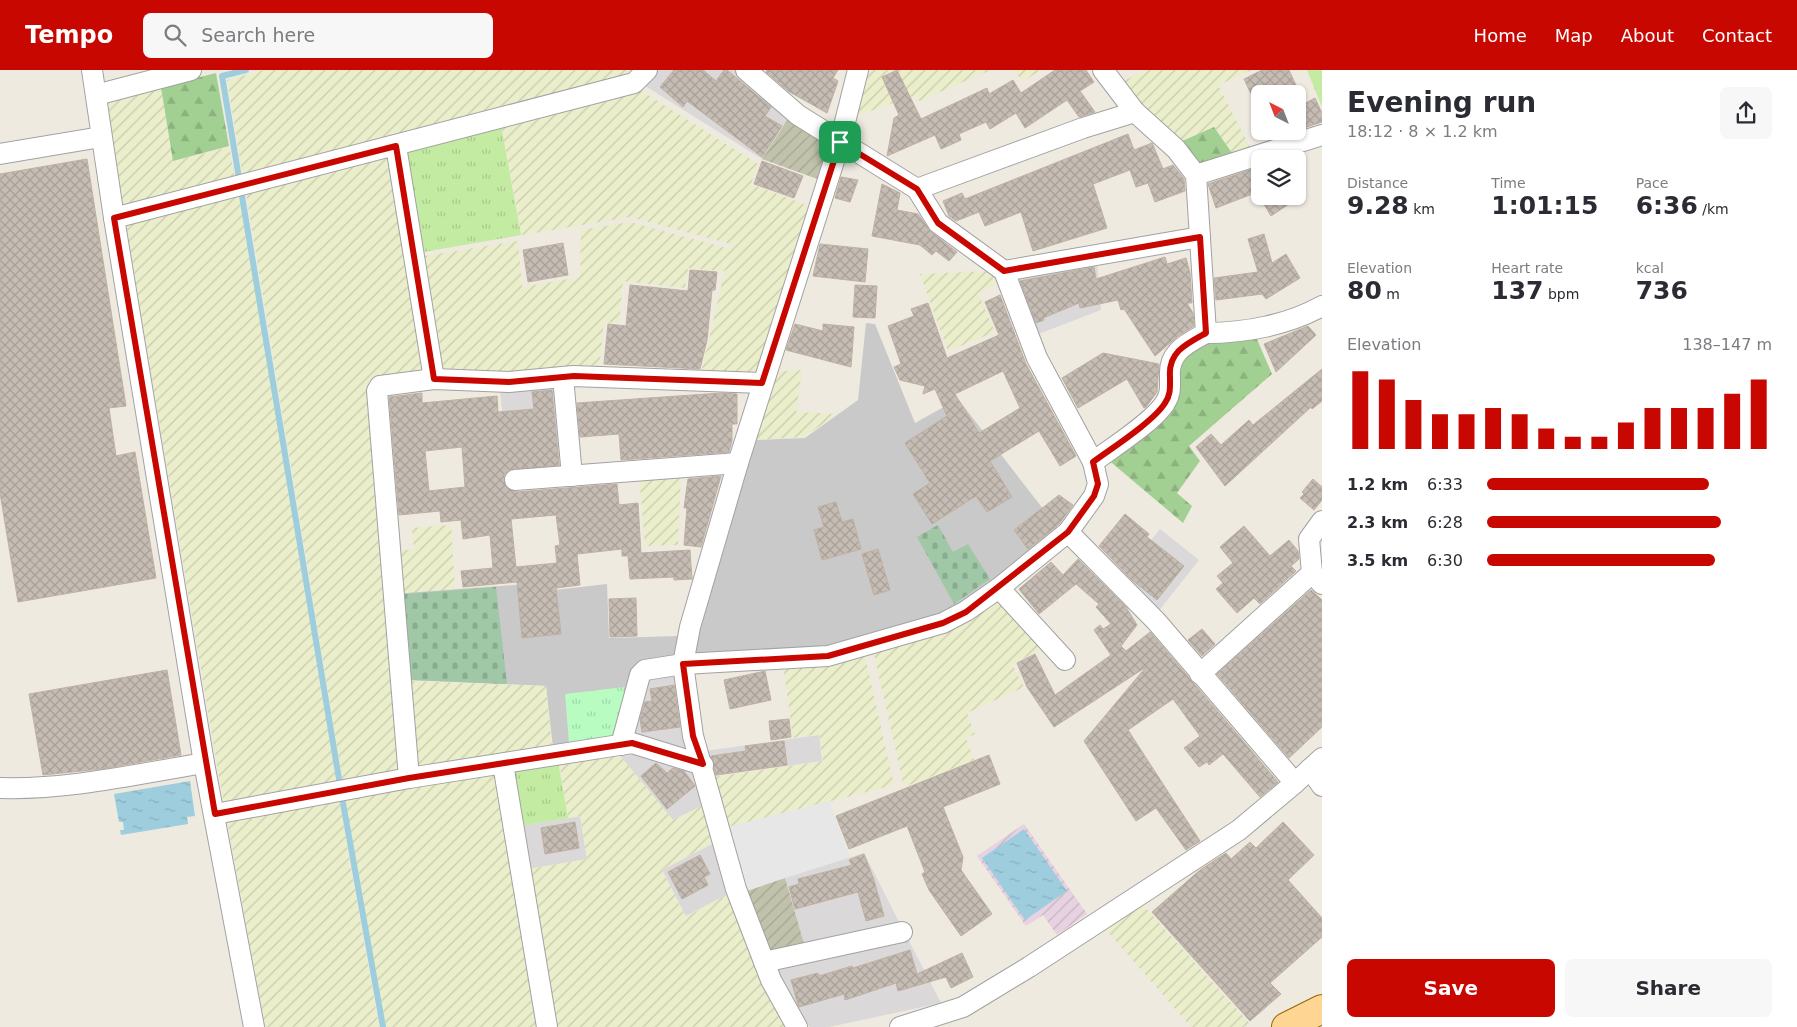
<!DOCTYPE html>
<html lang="en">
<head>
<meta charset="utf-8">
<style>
  :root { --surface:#fff; --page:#f7f7f7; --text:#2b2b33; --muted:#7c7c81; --accent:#c70700 }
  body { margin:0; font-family:"DejaVu Sans",sans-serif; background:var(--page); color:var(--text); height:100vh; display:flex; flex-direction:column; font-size:19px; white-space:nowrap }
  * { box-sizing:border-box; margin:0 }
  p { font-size:16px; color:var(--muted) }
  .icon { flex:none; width:28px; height:28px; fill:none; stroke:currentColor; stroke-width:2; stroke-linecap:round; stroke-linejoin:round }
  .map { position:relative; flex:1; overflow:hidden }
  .panel { display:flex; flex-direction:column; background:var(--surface); width:475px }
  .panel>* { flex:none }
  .needle { width:32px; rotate:318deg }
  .tools { position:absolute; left:1251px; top:15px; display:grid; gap:10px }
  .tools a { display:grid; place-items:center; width:55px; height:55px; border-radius:8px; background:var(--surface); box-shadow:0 1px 4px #0004; font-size:25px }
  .pin { position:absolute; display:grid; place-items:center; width:42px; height:42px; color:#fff; margin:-21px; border-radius:10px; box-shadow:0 2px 8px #0006 }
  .round { display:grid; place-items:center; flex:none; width:52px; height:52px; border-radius:8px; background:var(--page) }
  .summary { display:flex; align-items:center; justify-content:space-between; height:85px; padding:0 25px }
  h1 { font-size:28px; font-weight:600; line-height:38px }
  .stats { display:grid; grid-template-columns:repeat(3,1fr); gap:8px; height:85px; padding:5px 25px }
  .stats div { display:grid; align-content:center }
  .stats b { font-size:25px; font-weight:600 }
  .stats small { font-size:14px; font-weight:400 }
  .stats p { font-size:14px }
  .chart { height:140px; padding:10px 25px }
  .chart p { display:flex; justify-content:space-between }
  .chart svg { width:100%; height:90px; margin-top:5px; stroke:var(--accent); stroke-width:6 }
  .cta { display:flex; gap:10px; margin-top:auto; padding:10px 25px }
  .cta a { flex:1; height:58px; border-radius:8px; background:var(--accent); color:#fff; font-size:20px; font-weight:600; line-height:58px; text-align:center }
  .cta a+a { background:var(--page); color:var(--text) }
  ul { padding:0 25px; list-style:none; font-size:16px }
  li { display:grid; grid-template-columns:80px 60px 1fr; align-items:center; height:38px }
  li i { height:12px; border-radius:6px; background:var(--accent) }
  header { display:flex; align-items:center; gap:30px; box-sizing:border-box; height:70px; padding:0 25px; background:var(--accent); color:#fff }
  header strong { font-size:24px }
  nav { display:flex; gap:28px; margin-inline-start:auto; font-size:18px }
  .search { width:350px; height:45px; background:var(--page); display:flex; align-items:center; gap:12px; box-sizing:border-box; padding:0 18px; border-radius:8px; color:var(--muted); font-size:19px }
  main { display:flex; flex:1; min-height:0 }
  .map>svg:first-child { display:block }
  .residential { fill:#dad8d8 }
  .industrial { fill:url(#industrial-furrows) }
  .religious { fill:#c9c9c9 }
  .construction { fill:url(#construction-furrows) }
  .farmland { fill:url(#farmland-furrows) }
  .grass { fill:url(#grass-tufts) }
  .forest { fill:url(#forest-firs) }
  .cemetery { fill:url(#cemetery-stones) }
  .park { fill:url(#park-tufts) }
  .parking { fill:#e7e7e7 }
  .water { fill:url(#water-ripples) }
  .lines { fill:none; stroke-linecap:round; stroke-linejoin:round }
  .stream { stroke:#9ecdde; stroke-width:6 }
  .building { fill:url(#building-cross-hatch); stroke:#c0b0a2; fill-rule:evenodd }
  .street-casing { stroke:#a2a2a2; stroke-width:22 }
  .primary-casing { stroke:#936700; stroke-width:30 }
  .street { stroke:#fff; stroke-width:20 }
  .primary { stroke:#ffd594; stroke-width:28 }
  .route-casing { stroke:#fff; stroke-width:10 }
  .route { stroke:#c70700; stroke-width:6 }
</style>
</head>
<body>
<header>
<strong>Tempo</strong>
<div class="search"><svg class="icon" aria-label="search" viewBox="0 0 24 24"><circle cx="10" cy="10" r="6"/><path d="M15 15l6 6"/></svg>Search here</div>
<nav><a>Home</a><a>Map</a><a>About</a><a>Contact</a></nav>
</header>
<main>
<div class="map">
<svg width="1322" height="957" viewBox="0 0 1322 957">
  <defs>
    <pattern id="industrial-furrows" width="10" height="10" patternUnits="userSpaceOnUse" patternTransform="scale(1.25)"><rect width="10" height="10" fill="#e7d2e2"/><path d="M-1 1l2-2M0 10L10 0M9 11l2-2" fill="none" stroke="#c6b4c1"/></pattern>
    <pattern id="construction-furrows" width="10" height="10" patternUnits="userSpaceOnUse" patternTransform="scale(1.25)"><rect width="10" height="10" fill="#c1c2ab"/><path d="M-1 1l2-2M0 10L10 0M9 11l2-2" fill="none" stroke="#a5a693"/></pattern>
    <pattern id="farmland-furrows" width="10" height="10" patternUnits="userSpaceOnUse" patternTransform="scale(1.25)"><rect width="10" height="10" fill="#eaeeca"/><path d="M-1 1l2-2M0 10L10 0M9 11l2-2" fill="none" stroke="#c8ccad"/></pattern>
    <pattern id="grass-tufts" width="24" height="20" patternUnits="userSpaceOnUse" patternTransform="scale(1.25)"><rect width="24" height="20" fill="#c4eba2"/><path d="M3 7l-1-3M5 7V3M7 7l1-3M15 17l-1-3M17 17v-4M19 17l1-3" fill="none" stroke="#a8c98b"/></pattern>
    <pattern id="forest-firs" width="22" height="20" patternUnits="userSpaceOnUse" patternTransform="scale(1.25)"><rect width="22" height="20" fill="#a2cf92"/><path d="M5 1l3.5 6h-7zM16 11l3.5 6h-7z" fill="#8bb17d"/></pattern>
    <pattern id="cemetery-stones" width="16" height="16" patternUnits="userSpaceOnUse" patternTransform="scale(1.25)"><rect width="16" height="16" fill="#a0c8a7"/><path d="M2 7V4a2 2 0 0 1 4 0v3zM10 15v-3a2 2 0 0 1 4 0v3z" fill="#89ab8f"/></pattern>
    <pattern id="park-tufts" width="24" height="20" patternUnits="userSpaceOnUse" patternTransform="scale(1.25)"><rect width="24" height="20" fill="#b9fcc1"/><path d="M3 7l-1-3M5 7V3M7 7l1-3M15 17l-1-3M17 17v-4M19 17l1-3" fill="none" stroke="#9ed7a5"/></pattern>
    <pattern id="water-ripples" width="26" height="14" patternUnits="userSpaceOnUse" patternTransform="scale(1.25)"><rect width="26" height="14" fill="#9ecdde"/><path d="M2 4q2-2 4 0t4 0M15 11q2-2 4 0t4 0" fill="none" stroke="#88afbe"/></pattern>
    <pattern id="building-cross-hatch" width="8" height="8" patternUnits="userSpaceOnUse" patternTransform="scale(1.25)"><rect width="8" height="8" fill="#c5bcb3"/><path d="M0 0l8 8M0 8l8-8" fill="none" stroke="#a9a199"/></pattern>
  </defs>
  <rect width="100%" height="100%" fill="#eeeae0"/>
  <!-- residential -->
  <g class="residential">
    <polygon points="656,0 734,0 789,46 762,89 642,14"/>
    <polygon points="1097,191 1101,240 1036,265 1013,205"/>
    <polygon points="560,314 568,401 509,407 500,320"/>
    <polygon points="1160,459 1199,490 1157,543 1122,507"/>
    <polygon points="675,599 689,682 627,666 644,608"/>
    <polygon points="819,665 822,691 713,706 705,681"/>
    <polygon points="632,679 694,698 704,735 673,750 617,682"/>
    <polygon points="580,746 587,789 528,799 521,756"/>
    <polygon points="714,773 728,824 686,846 662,800"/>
    <polygon points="864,783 901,856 805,877 785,808"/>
    <polygon points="907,867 941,933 829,957 810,957 801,948 776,905 778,895"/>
  </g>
  <!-- industrial -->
  <polygon class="industrial" points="1024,754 1087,844 1057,865 1043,845 1026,856 977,786"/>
  <!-- religious -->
  <g class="religious">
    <polygon points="866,253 875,254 915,353 958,329 1061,462 941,547 822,580 692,586 697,559 753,370 805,368 858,330"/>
    <polygon points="528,514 529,523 607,514 609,568 680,566 675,592 643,597 620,667 553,677 546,616 409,610 402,523"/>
  </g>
  <!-- construction -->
  <g class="construction">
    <polygon points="789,47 832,75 820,110 762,89"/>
    <polygon points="785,808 805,877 773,884 767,878 747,821"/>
  </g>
  <!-- farmland -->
  <g class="farmland">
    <polygon points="264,0 637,0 630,7 243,108 227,10"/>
    <polygon points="866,0 991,0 919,31 916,25 853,47"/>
    <polygon points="1014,0 1041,0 1022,12"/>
    <polygon points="1146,0 1252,0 1218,15 1252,81 1234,86 1214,57 1179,72 1119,13"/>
    <polygon points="161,17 173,91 229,77 235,110 121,140 105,32"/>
    <polygon points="637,18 758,94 751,114 812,137 757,305 701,303 728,187 724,201 688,198 685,218 623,211 619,253 604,252 599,299 509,304 444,302 425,186 518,171 522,217 580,207 581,160 630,152 730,179 731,174 630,147 522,165 501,54"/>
    <polygon points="387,86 423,300 375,308 400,702 343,713 246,123"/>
    <polygon points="239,124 337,714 224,736 126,154"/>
    <polygon points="989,201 999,213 978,223 995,262 948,281 920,204"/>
    <polygon points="802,300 796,342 837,344 804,367 753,370 772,302"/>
    <polygon points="681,402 678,475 645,476 639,406"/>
    <polygon points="451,455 455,519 403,523 399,481 414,479 412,458"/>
    <polygon points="999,527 1046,577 1012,594 1024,617 967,643 975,664 966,668 974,690 904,717 873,580"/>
    <polygon points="864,582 894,715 728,757 713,707 823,691 819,664 793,668 783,594"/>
    <polygon points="409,611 546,616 552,677 421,698 416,693"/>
    <polygon points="617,682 673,750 704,735 714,772 662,800 686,847 728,824 787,957 554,957 528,799 587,789 580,746 568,748 559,691"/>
    <polygon points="497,701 539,957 386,957 345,728"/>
    <polygon points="339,729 379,957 265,957 227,749"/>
    <polygon points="1143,835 1250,954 1244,957 1191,957 1106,860"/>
  </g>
  <!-- grass -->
  <g class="grass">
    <polygon points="1307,0 1322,0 1322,37"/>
    <polygon points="501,55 521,165 424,182 407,79"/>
    <polygon points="558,691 568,748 521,756 512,704 518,698"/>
  </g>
  <!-- forest -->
  <g class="forest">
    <polygon points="216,3 229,76 173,91 161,17"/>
    <polygon points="1214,57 1234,86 1198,98 1180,72"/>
    <path d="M1256 267 1272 304 1189 376 1200 391 1177 423 1192 436 1183 453 1106 388 1176 329C1181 317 1176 310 1179 299 1189 269 1229 271 1256 267Z"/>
  </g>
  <!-- cemetery -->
  <g class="cemetery">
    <polygon points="938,455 953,482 968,474 990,509 954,534 917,467"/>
    <polygon points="496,517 507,614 410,610 403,524"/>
  </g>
  <!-- park -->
  <polygon class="park" points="633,616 619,667 569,673 565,624"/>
  <!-- parking -->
  <polygon class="parking" points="829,731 850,787 747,820 728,757"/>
  <!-- water -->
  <g class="water">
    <polygon points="190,711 195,746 187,747 188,754 121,765 120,760 124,760 123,752 119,752 114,724"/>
    <polygon points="1024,759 1067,821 1025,850 982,788"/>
  </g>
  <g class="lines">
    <!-- stream -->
    <polyline class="stream" points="246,0 222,6 343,733 383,957"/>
  </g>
  <!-- building -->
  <g class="building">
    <polygon points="674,0 703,0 716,11 724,0 727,0 771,37 765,46 782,56 762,87 687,31 683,37 660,17"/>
    <polygon points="767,0 838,0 833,8 838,11 827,43 788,21 766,2"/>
    <polygon points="897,0 921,49 987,18 989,24 1013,10 1021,23 1055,0 1086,0 1094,12 1080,21 1095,42 1079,47 1067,30 1025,58 1016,43 990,59 986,52 959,64 961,70 941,79 935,65 887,86 894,48 899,45 882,7"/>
    <polygon points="1262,0 1289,0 1300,24 1251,24 1244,9"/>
    <polygon points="1315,28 1322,43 1322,52 1298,60 1298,37"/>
    <polygon points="1128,64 1134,80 1152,73 1153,75 1163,99 1173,95 1184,109 1185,121 1155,132 1148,113 1136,117 1130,100 1093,114 1107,158 1033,181 1021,142 985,156 979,142 956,151 949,146 943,131 962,123 965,129"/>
    <polygon points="87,89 126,336 109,338 116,386 135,382 156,508 18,532 0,423 0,104"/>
    <polygon points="762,91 803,106 794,128 754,114"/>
    <polygon points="1256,98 1260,108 1260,121 1216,138 1208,114"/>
    <polygon points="841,107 858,110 850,132 835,128"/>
    <polygon points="882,114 900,123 897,140 918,144 931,162 957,182 949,191 936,181 932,185 920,175 872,166"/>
    <polygon points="1259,126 1301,126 1271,146"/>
    <polygon points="1264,164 1272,193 1286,184 1300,208 1266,229 1262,224 1216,230 1214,208 1258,202 1248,169"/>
    <polygon points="563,173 568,205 528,212 523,180"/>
    <polygon points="820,174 868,179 865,212 813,206"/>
    <polygon points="1165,187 1167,194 1186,188 1190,203 1192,233 1187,233 1193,243 1194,256 1178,266 1155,286 1124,239 1121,240 1118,230 1080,238 1079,233 1043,248 1044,250 1036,253 1020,211 1094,197 1096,209"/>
    <polygon points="690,200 717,202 715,220 712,220 707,270 700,299 604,294 608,254 626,256 630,215 688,221"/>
    <polygon points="855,215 877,216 875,248 853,247"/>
    <path d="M1000 225 1026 294 1076 386 1060 396 1039 361 990 391 1012 427 987 442 976 426 932 454 913 424 930 413 905 373 947 346 935 319 923 324 925 316 900 310 894 297 901 294 888 256 914 246 911 239 928 233 947 288 999 265 985 232ZM1003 301 1020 338 979 363 955 324Z"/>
    <polygon points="795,254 823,261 823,254 854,257 851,297 786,280"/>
    <polygon points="1308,256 1316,265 1276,302 1264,274"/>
    <polygon points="1103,283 1159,294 1157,322 1146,337 1144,338 1127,309 1078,338 1062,308"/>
    <polygon points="1322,299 1322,331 1312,339 1311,337 1225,416 1196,377 1211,364 1221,375 1249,350 1253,355"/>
    <path d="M552 320 559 395 509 400 504 405 506 417 516 422 617 414 619 435 638 433 641 483 690 480 692 509 674 510V507L630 509 628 486H622V479L577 484 580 515 556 518 561 564 522 568 517 512 463 517 461 501 493 498 490 465 463 469 461 450 441 452 440 441 399 445 389 327 422 323V333L497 326 498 342 534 339 532 322ZM462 377 465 417 429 421 425 381ZM556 445 560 475 555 476 557 493 516 497 511 449Z"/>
    <polygon points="721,323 737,324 737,354 732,354 732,371 729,382 621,390 619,364 580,367 577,333"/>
    <polygon points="721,406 701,477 684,475 687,438 684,438 688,409"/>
    <polygon points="1313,409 1322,417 1322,430 1314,440 1300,428 1304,424 1302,422"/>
    <polygon points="1059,425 1073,435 1059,454 1028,479 1014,460"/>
    <polygon points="836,432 842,452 853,449 861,479 822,490 814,460 824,457 818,437"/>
    <polygon points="1125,444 1149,464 1147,467 1184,496 1157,530 1132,510 1099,476"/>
    <polygon points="1244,456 1270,486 1289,470 1298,481 1299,489 1291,496 1296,501 1260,534 1254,528 1237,543 1216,519 1223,513 1217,506 1233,493 1220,477"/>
    <polygon points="878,479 890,520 874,525 862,484"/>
    <polygon points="1078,489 1126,537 1137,555 1121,576 1126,581 1150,562 1278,712 1260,727 1223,684 1209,695 1207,692 1199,697 1184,678 1200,666 1173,629 1128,660 1200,771 1186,780 1156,738 1136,751 1084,671 1146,597 1054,657 1027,617 1017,593 1035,584 1055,625 1111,585 1094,560 1100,555 1103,559 1111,554 1096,537 1099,534 1076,514 1039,544 1019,519 1051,492 1063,505"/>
    <polygon points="1311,520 1322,530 1322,657 1289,688 1217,604"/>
    <polygon points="636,528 637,566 610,567 609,529"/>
    <polygon points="1202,559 1215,574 1202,586 1188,570"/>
    <polygon points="167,600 181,685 101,699 43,705 29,624"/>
    <polygon points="765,601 771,630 730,639 724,610"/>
    <polygon points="674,615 680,657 642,662 640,649 645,632 652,631 650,619"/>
    <polygon points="789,649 791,667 771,670 769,651"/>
    <polygon points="784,671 787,695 716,705 711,686 746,681 745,676"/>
    <polygon points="989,685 1000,714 943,737 963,787 961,800 992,844 961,866 929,820 922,804 925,802 907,756 849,779 836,746"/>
    <polygon points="656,693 667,703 673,698 684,701 695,716 667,739 641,706"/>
    <polygon points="575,752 579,778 545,784 541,758"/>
    <polygon points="1283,752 1314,785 1288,810 1322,848 1322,867 1270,913 1281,924 1250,951 1152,842 1200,800 1226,783 1231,789 1250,772 1256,778"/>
    <polygon points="864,784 874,810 884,846 866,851 858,822 795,839 789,817 799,814 798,809 852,795 849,790"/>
    <polygon points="700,785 710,804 704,807 708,815 682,829 668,802"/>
    <polygon points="910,880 917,904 962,883 973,907 951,918 946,907 898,921 896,913 845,930 844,924 799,937 798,935 791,910 818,903 819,906 852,896 853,898"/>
  </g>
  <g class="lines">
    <!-- street casing -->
    <g class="street-casing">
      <g id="street">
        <polyline points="92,0 114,148 204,693 254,957"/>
        <polyline points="96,25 191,0"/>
        <polyline points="396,76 434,309"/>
        <polyline points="0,84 101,67"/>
        <polyline points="1196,105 1322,65"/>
        <polyline points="917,119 1083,58 1135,42"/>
        <polyline points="114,148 634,13 647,0"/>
        <polyline points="1004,201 1200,167"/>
        <path d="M1206 263C1245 263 1288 255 1322 236"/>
        <polyline points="563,307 572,406"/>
        <path d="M1093 392C1112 378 1154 351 1165 333 1171 324 1170 317 1170 307 1168 282 1186 274 1206 263L1196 105 1176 79 1135 42 1103 0"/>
        <polyline points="515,410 738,393"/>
        <polyline points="1322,451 1309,469 1312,503 1322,514"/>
        <polyline points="1068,462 1156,551 1295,713"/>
        <polyline points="999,518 1065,590"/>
        <polyline points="1200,604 1312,503"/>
        <polyline points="621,675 640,605 645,600 683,594 828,586 943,553 966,541 999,518 1068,462 1094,426 1098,414 1093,392 1037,288 1004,201 938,153 917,119 798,45 746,0"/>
        <polyline points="503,694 547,957"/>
        <polyline points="1310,699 1322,716"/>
        <polyline points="409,708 377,321 380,316 434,309 509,312 573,306 762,313"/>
        <path d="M0 718C68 720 137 704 204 693"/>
        <polyline points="215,744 409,708 632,673 703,695"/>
        <polyline points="764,892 902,862"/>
        <polyline points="797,957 771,910 736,819 693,666 683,594 690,557 738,393 840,72 858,0"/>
        <polyline points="900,957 963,937 1029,897 1239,760 1295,713 1322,688"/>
      </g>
    </g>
    <!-- primary casing -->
    <g class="primary-casing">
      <polyline id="primary" points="1286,957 1322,939"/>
    </g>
    <!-- street -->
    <use href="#street" class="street"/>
    <!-- primary -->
    <use href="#primary" class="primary"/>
  </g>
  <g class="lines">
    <!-- route casing -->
    <g class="route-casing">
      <path id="route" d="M840 72 917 119 938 153 1004 201 1200 167 1206 263C1186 274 1168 282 1170 307 1170 317 1171 324 1165 333 1154 351 1112 378 1093 392L1098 414 1094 426 1068 462 966 542 943 553 828 586 683 594 693 666 703 694 632 673 409 708 215 744 114 148 396 76 434 309 509 312 574 306 762 313Z"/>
    </g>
    <!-- route -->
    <use href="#route" class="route"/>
  </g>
</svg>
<div class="tools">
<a><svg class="needle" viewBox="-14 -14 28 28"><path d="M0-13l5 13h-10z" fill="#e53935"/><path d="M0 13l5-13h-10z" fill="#7c7c81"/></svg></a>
<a><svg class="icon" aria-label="layers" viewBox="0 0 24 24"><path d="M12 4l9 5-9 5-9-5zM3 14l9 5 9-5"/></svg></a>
</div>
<div class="pin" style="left:840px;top:72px;background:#1e9e55"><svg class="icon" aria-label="arrive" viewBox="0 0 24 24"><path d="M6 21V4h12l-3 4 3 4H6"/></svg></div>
</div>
<section class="panel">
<div class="summary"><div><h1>Evening run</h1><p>18:12 · 8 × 1.2 km</p></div><a class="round"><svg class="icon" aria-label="share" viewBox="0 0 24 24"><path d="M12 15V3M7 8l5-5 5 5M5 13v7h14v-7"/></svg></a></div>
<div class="stats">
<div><p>Distance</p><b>9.28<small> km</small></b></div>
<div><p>Time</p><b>1:01:15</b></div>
<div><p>Pace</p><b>6:36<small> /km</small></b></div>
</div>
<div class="stats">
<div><p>Elevation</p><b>80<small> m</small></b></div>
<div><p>Heart rate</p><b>137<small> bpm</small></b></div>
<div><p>kcal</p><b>736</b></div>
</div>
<div class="chart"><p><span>Elevation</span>138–147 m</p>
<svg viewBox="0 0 160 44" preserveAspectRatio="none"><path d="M5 44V6M15 44V10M25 44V20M35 44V27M45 44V27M55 44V24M65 44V27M75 44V34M85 44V38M95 44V38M105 44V31M115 44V24M125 44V24M135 44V24M145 44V17M155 44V10"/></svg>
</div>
<ul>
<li><b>1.2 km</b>6:33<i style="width:78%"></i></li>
<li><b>2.3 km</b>6:28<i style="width:82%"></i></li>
<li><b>3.5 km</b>6:30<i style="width:80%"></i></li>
</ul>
<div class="cta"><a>Save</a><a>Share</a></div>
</section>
</main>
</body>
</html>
